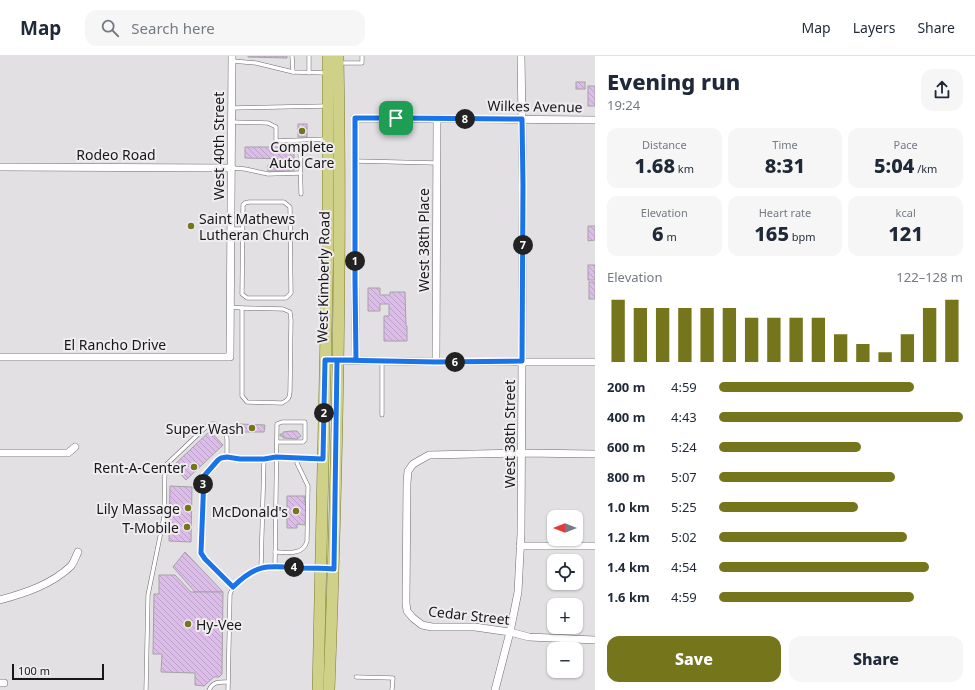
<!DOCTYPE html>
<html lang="en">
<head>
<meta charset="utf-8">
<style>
  :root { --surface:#fff; --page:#f6f6f7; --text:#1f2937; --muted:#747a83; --line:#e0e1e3; --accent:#75761c }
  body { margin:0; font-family:"Noto Sans",sans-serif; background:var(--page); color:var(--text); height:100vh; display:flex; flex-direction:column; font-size:15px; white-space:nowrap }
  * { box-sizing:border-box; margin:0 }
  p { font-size:13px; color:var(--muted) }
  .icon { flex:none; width:22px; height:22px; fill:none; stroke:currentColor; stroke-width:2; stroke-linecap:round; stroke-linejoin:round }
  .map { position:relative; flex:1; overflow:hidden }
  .details { display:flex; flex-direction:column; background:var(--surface); width:380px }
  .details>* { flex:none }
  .needle { width:26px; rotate:270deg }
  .tools { position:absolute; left:547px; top:454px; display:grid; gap:8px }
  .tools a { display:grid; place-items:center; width:36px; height:36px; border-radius:8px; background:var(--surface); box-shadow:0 1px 3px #0004; font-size:20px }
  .scale { position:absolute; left:12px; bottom:10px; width:92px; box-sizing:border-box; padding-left:4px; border:2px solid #181718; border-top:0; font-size:11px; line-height:14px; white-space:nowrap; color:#181718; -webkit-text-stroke:3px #efedf0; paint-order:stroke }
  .pin { position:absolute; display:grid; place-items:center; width:34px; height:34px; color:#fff; margin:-17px; border-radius:8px; box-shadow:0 2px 6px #0006 }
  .km { position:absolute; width:20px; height:20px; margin:-10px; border-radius:50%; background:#222; color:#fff; font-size:11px; line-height:20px; text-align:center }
  .round { display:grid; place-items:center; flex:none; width:42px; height:42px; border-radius:12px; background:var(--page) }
  .summary { display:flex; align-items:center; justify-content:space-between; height:68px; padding:0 12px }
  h1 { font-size:22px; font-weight:800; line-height:30px }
  .metrics { display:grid; grid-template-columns:repeat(3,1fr); gap:6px; height:68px; padding:4px 12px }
  .metrics div { display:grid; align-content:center; border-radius:10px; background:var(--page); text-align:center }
  .metrics b { font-size:20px; font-weight:800 }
  .metrics small { font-size:11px; font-weight:400 }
  .metrics p { font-size:11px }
  .chart { height:112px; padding:8px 12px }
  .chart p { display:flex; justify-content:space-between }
  .chart svg { width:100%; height:72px; margin-top:4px; stroke:var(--accent); stroke-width:6 }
  .action { display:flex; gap:8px; margin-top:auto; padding:8px 12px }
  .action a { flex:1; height:46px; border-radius:12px; background:var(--accent); color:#fff; font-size:16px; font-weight:800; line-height:46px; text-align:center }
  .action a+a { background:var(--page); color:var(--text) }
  ul { padding:0 12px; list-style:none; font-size:13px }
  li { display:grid; grid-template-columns:64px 48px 1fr; align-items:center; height:30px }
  li i { height:10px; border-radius:5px; background:var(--accent) }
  header { display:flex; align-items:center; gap:24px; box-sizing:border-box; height:56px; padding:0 20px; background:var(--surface); border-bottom:1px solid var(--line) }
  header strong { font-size:19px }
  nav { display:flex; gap:22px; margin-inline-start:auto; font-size:14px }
  .search { width:280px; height:36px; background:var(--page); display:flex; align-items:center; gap:10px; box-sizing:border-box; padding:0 14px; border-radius:12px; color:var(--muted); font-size:15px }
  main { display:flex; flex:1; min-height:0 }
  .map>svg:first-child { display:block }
  .building { fill:url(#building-back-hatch); stroke:#a4a2a5 }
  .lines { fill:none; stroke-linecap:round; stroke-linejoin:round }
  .lane-casing { stroke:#6d6b6e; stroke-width:4.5 }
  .street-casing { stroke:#6d6b6e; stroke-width:8 }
  .primary-casing { stroke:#7b7c2d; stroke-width:12 }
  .lane { stroke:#fff; stroke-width:3.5 }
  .street { stroke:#fff; stroke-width:7 }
  .primary { stroke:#d0d188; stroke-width:11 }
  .route-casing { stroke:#fff; stroke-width:8 }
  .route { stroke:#1a73e8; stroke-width:5 }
  .poi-dot { fill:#75761c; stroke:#efedf0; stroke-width:1.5 }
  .labels { text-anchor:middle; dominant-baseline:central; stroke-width:4; stroke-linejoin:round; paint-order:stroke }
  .street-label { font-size:14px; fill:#181718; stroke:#efedf0 }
  .poi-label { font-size:14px; fill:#181718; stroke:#efedf0; text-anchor:end }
</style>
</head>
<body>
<header>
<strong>Map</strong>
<div class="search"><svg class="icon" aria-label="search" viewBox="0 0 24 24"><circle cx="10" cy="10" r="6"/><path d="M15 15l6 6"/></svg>Search here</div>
<nav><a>Map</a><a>Layers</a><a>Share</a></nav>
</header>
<main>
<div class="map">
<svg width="595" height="634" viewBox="0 0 595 634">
  <defs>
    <pattern id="building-back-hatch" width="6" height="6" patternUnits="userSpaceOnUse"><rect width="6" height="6" fill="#dcbce8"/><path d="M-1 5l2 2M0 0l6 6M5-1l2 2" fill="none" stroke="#bca1c6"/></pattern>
  </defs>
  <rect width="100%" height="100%" fill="#e2e0e3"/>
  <!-- building -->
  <g class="building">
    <polygon points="248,0 287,0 287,2 248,1"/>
    <rect x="576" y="26" width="9" height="7"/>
    <rect x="588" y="30" width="7" height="20"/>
    <rect x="298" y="68" width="9" height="13"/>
    <polygon points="245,91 294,91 294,115 268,115 268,109 288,109 288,103 245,102"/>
    <polygon points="588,170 595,170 595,184 588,185"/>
    <rect x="588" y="209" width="7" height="15"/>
    <rect x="589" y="226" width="6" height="17"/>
    <polygon points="368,232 380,232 380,239 390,239 390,236 405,236 406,270 407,270 407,285 384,285 384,260 389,260 389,248 380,248 380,255 368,255"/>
    <polygon points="239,368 265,369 264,376 239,376"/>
    <polygon points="210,375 223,389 186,424 173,410"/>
    <polygon points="292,375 297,375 301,380 297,383 283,382 283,380 280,380 280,378 283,378 283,376"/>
    <polygon points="170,430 192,431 191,486 169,485"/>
    <polygon points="287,440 305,440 304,446 306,446 305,469 297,468 297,472 287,472"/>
    <polygon points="185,496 223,536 195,536 173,511"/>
    <polygon points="159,519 175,519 191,536 223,536 222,618 219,621 214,621 204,630 195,629 195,617 161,616 162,598 153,598 154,538 159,538"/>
  </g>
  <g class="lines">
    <!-- lane casing -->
    <g class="lane-casing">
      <g id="lane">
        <polyline points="292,0 293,16"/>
        <polyline points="232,5 256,7 293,16 327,17"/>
        <polyline points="340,7 362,7 362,0"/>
        <polyline points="309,17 309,0"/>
        <polyline points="232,52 327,50"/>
        <polyline points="232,66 268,67 276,71 276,85 327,83"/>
        <polyline points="300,93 301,138"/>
        <polyline points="355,105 437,107"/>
        <polyline points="232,112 245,113 268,118 301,117"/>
        <polygon points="249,146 284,146 290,151 291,237 286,242 247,242 242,238 243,149 245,147"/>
        <polyline points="231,173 242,173"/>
        <polyline points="230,251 242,252"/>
        <path d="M242 252 283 253 290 256 291 264 290 335C290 342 288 344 282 347L247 346 242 340Z"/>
        <polyline points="382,359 382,304"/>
        <path d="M275 496C287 496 303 500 307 485L308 430 297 407V402"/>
        <polyline points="275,510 277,368 282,366 305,366 305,384 303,386 277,386"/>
        <polyline points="261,512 264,403"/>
        <path d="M233 531C262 502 282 511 319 512"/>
        <polyline points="356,621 393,622 392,634"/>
        <polyline points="146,634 148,539 164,461 165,413 167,408 208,369 212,368 215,368 226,379 227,383 227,401"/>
        <path d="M209 634C213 625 220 626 228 626"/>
        <polyline points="228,634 230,538 233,531 205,503 201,497 204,420 218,404 221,402 227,401 240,403 264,403 276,401 322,403"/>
      </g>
    </g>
    <!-- street casing -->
    <g class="street-casing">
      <g id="street">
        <polyline points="0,111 232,112"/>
        <polyline points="0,301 230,301 232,0"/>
        <polyline points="325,304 436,306 595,306"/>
        <polyline points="356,304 355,224 355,62 595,64"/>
        <polyline points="436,306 437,62"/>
        <polyline points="0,397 68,397 75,391"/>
        <polyline points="595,398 522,397 429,399 413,408 408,415 407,427 406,547 407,555 413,562 422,569 432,571 475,571 510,576 529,581 595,584"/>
        <polyline points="520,490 595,490"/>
        <path d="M0 544C25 537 51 529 71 510 74 506 76 500 78 496"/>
        <polyline points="0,627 4,627"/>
        <polyline points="495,634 510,576 518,536 521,478 523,129 521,0"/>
      </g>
    </g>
    <!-- primary casing -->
    <g class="primary-casing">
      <g id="primary">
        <polyline points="318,634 328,187 328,0"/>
        <path d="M329 634C337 423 342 211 338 0"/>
      </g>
    </g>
    <!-- lane -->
    <use href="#lane" class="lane"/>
    <!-- street -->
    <use href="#street" class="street"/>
    <!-- primary -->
    <use href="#primary" class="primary"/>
  </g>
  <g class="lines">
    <!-- route casing -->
    <g class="route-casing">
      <path id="route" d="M396 62H355V224L356 304H325L323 403 276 401 264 403H240L227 401 221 402 218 404 204 420 201 497 205 503 233 531C255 509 266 509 296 512 308 512 321 512 334 513L337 304 436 306 522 305 523 129 522 63 396 62"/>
    </g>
    <!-- route -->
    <use href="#route" class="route"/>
  </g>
  <!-- markers -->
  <g class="poi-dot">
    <circle cx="302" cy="75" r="4"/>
    <circle cx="191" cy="170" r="4"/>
    <circle cx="252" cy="372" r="4"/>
    <circle cx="194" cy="411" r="4"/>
    <circle cx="188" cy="452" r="4"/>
    <circle cx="296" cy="455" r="4"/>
    <circle cx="187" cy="471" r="4"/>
    <circle cx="188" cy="568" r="4"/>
  </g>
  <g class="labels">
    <!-- street labels -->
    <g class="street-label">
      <text transform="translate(535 50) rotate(1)">Wilkes Avenue</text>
      <text transform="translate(218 90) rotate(-90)">West 40th Street</text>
      <text x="116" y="98">Rodeo Road</text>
      <text transform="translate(423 184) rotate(-90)">West 38th Place</text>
      <text transform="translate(323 221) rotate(-89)">West Kimberly Road</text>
      <text x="115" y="288">El Rancho Drive</text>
      <text transform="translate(509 378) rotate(-90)">West 38th Street</text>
      <text transform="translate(469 559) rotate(6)">Cedar Street</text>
    </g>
    <!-- poi labels -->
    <g class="poi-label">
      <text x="302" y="90" text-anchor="middle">Complete<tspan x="302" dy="16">Auto Care</tspan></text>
      <text x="199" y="162" text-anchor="start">Saint Mathews<tspan x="199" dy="16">Lutheran Church</tspan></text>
      <text x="244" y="372">Super Wash</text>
      <text x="186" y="411">Rent-A-Center</text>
      <text x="180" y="452">Lily Massage</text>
      <text x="288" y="455">McDonald's</text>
      <text x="179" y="471">T-Mobile</text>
      <text x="196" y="568" text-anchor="start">Hy-Vee</text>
    </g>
  </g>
</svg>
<div class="tools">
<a><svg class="needle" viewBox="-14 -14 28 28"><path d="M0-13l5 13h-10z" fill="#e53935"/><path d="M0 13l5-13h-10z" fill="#747a83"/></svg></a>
<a><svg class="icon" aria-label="locate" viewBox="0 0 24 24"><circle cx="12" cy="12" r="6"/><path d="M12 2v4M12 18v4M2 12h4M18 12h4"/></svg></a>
<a>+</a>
<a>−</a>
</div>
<div class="scale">100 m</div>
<div class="pin" style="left:396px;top:62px;background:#1e9e55"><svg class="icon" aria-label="arrive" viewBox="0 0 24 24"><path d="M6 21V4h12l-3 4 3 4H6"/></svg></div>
<b class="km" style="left:355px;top:205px">1</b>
<b class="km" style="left:324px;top:357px">2</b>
<b class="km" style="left:203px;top:428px">3</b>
<b class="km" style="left:294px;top:511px">4</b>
<b class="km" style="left:455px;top:306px">6</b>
<b class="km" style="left:523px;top:189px">7</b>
<b class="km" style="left:465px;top:63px">8</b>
</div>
<section class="details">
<div class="summary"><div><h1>Evening run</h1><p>19:24</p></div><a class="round"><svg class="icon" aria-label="share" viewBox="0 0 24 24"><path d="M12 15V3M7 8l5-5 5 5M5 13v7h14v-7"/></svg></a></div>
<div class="metrics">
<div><p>Distance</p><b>1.68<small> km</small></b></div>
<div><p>Time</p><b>8:31</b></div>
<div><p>Pace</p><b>5:04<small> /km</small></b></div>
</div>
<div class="metrics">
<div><p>Elevation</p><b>6<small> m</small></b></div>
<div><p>Heart rate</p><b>165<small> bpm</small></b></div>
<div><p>kcal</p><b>121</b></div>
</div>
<div class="chart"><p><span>Elevation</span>122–128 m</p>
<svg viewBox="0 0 160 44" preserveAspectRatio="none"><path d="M5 44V6M15 44V11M25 44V11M35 44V11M45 44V11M55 44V11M65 44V17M75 44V17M85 44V17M95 44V17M105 44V27M115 44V33M125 44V38M135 44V27M145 44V11M155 44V6"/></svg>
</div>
<ul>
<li><b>200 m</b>4:59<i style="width:80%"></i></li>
<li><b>400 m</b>4:43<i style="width:100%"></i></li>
<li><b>600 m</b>5:24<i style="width:58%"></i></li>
<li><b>800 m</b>5:07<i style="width:72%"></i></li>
<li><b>1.0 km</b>5:25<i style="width:57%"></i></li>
<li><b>1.2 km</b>5:02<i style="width:77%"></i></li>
<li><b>1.4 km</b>4:54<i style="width:86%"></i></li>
<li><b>1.6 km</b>4:59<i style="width:80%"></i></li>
</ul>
<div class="action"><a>Save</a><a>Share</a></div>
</section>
</main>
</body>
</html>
